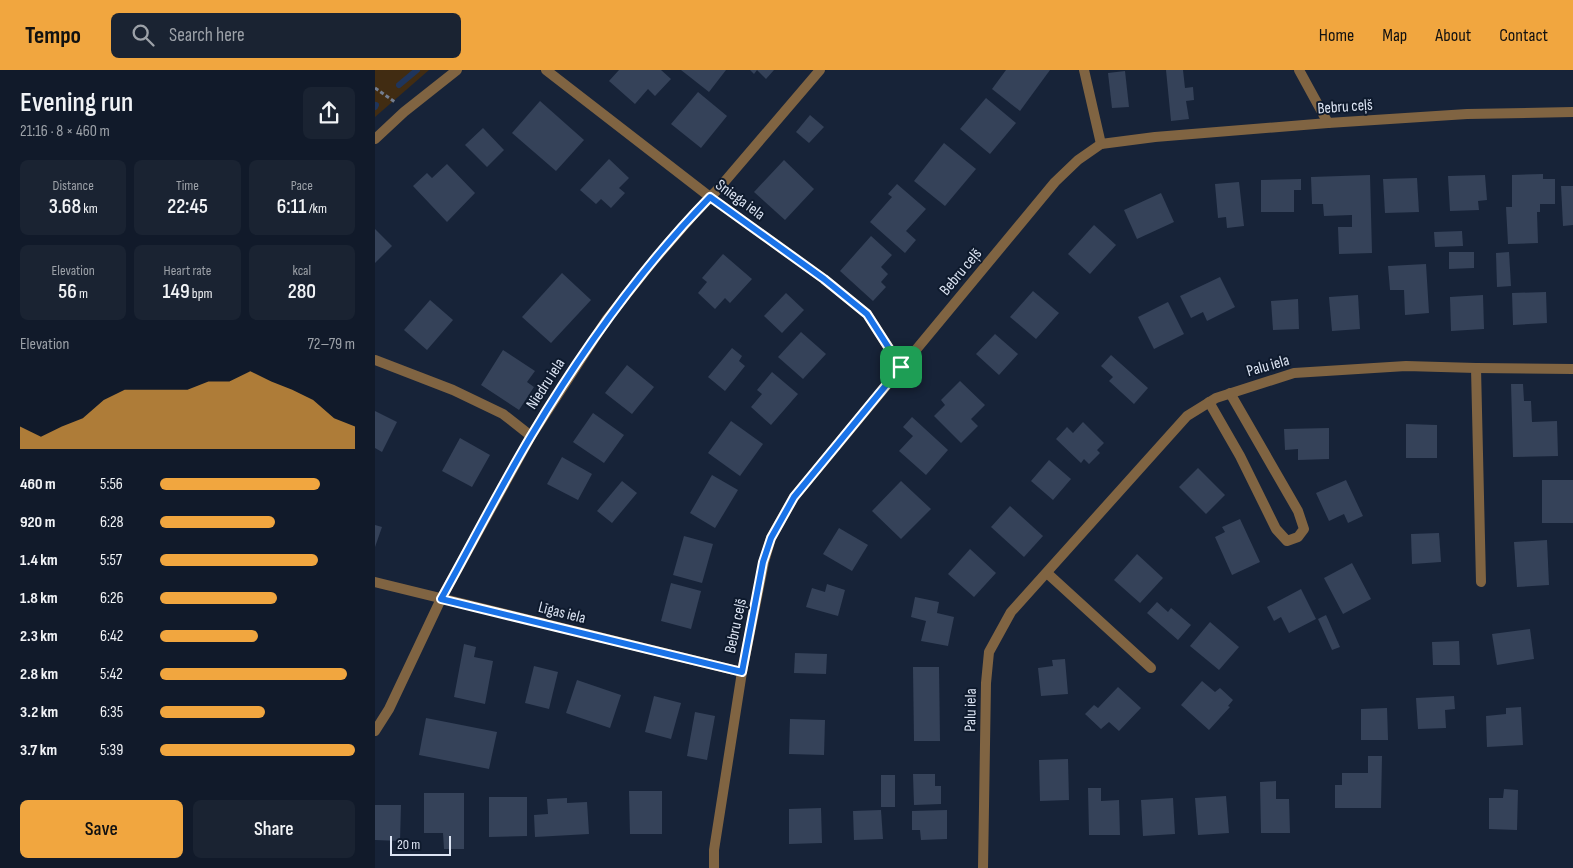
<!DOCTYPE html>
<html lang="en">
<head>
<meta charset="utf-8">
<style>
  :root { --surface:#111a2a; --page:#1a2332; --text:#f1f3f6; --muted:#9ca1a8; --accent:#f1a63f }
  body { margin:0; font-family:"Sofia Sans Condensed",sans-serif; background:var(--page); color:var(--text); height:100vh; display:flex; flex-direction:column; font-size:19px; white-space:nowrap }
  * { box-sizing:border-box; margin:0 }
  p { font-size:16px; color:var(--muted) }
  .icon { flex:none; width:28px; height:28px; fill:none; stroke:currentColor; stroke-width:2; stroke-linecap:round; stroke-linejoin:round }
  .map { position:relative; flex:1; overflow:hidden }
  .details { display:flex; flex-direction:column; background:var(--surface); width:375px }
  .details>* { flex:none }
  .scale { position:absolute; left:15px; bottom:12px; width:61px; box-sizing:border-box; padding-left:5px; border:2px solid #dce4f3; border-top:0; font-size:14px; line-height:18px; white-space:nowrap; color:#dce4f3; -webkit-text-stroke:4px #0e1a2d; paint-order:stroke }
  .pin { position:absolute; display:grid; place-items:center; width:42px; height:42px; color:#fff; margin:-21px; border-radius:10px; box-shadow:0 2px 8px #0006 }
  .round { display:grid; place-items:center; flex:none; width:52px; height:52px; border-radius:8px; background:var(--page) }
  .headline { display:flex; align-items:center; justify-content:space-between; height:85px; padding:0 20px }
  h1 { font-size:28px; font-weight:600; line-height:38px }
  .stats { display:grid; grid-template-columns:repeat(3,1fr); gap:8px; height:85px; padding:5px 20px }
  .stats div { display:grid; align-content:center; border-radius:8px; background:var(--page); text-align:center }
  .stats b { font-size:21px; font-weight:600 }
  .stats small { font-size:14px; font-weight:400 }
  .stats p { font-size:14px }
  .chart { height:140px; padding:10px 20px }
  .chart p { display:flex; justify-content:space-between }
  .chart svg { width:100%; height:90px; margin-top:5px; fill:var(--accent); opacity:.7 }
  .cta { display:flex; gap:10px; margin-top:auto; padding:10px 20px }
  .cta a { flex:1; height:58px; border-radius:8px; background:var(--accent); color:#111; font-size:20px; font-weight:600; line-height:58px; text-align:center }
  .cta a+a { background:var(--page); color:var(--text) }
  ul { padding:0 20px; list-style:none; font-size:16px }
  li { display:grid; grid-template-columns:80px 60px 1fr; align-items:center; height:38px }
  li i { height:12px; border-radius:6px; background:var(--accent) }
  header { display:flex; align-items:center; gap:30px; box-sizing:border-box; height:70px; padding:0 25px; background:var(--accent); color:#111 }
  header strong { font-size:24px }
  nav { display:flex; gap:28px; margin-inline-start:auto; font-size:18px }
  .search { width:350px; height:45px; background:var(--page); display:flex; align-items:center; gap:12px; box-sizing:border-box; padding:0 18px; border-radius:8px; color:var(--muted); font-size:19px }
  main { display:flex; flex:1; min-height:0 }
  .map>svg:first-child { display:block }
  .green { fill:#412c12 }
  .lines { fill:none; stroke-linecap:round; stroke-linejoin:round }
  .stream { stroke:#1f355c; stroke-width:6 }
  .building { fill:#354259 }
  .path { stroke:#747e90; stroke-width:3; stroke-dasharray:4 2.5; stroke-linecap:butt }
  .street { stroke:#806442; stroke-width:10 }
  .route-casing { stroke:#fff; stroke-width:10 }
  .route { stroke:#1a73e8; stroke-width:6 }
  .labels { text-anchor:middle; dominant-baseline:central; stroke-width:4; stroke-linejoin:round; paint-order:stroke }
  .street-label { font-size:16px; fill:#dce4f3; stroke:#0e1a2d }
</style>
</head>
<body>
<header>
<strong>Tempo</strong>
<div class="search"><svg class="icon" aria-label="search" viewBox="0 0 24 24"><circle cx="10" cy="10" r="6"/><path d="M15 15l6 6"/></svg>Search here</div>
<nav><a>Home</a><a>Map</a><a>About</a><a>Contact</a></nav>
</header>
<main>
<section class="details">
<div class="headline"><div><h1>Evening run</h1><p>21:16 · 8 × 460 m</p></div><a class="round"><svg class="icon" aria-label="share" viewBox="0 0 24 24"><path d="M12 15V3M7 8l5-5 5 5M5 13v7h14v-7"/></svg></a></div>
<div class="stats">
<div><p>Distance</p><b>3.68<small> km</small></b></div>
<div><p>Time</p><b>22:45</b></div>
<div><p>Pace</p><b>6:11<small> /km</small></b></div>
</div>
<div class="stats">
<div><p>Elevation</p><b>56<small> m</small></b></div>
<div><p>Heart rate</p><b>149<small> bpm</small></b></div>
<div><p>kcal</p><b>280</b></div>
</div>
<div class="chart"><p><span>Elevation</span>72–79 m</p>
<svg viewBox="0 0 160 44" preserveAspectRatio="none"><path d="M0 44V33L10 38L20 33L30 29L40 20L50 15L60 15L70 15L80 15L90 11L100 11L110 6L120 11L130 15L140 20L150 29L160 33V44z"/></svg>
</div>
<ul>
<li><b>460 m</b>5:56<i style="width:82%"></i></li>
<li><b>920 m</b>6:28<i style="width:59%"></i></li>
<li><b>1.4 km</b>5:57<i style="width:81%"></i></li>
<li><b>1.8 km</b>6:26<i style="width:60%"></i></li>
<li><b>2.3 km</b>6:42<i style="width:50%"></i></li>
<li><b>2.8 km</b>5:42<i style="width:96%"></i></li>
<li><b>3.2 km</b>6:35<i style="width:54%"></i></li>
<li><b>3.7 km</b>5:39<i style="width:100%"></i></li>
</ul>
<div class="cta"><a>Save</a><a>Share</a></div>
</section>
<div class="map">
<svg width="1198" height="798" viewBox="0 0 1198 798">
  <rect width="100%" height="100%" fill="#172338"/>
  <!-- green -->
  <polygon class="green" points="0,0 54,0 0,47"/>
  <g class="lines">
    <!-- stream -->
    <g class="stream">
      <polyline points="24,15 42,0"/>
      <polyline points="0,37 1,35"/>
    </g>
  </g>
  <!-- building -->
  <g class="building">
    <polygon points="244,0 286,0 296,9 280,26 273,19 260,34 234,11"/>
    <polygon points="306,0 351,0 334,22"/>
    <polygon points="375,0 399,0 391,9 382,0 379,4"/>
    <polygon points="631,0 675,0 645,41 617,19"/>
    <polygon points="791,0 808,0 810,18 818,17 819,30 811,31 814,49 796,51"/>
    <polygon points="750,1 754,37 737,38 733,3"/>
    <polygon points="323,22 352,46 326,78 296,54"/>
    <polygon points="611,28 641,53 615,84 585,59"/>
    <polygon points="165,31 209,70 181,101 137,63"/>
    <polygon points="435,45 449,57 434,73 421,62"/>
    <polygon points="108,58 129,80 112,97 90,75"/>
    <polygon points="569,73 601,99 570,136 539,111"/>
    <polygon points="234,89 254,108 244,118 250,123 236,138 226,129 221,134 205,120"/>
    <polygon points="409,90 439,119 410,150 379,122"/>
    <polygon points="72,94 100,123 72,152 38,116 52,103 57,108"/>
    <polygon points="1168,104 1168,109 1180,109 1180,134 1165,134 1165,142 1162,142 1163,173 1133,174 1131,137 1137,137 1137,105"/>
    <polygon points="995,105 997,183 964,184 963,157 977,157 977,145 949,146 948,134 937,134 936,107"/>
    <polygon points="1110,105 1112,130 1103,131 1104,140 1075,141 1073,106"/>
    <polygon points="1042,108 1044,142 1010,143 1008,109"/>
    <polygon points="926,109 926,120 919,120 919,142 886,142 886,110"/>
    <polygon points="864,112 869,156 852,158 851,147 843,148 840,114"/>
    <polygon points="522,114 551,139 531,161 541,170 530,183 495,152 517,127 513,124"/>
    <polygon points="1186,116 1198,116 1198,155 1188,156"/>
    <polygon points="786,123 799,152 762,169 749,140"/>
    <polygon points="719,155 741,175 715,204 693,184"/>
    <polygon points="0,159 17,176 0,193"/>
    <polygon points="1087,161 1088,176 1060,177 1059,162"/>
    <polygon points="496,166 517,185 506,197 513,204 506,212 511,217 498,231 465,201"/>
    <polygon points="1074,182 1099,182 1099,198 1074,199"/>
    <polygon points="1134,182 1136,216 1122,217 1121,183"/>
    <polygon points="348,184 377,209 355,233 350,228 340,239 323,223 332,212 327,208"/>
    <polygon points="1051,194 1054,243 1030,245 1029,220 1015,220 1013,196"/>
    <polygon points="187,203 216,230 176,273 147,247"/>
    <polygon points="845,207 860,237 832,251 828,242 816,248 805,226"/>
    <polygon points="658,221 684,243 661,269 635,247"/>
    <polygon points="1171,222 1172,253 1138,255 1137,223"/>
    <polygon points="411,223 429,240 407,263 389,246"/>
    <polygon points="983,225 985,259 957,261 954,227"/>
    <polygon points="1108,225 1109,259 1076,261 1075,227"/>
    <polygon points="923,229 924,259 898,260 896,231"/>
    <polygon points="55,230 78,250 52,280 29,260"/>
    <polygon points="793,232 809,264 779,279 763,247"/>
    <polygon points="426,262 451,284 428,309 403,287"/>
    <polygon points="620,264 643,284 624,305 601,284"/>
    <polygon points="357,278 367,286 364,291 370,296 350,321 333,307"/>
    <polygon points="128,280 160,301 152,312 159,317 144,340 106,315"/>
    <polygon points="736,285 773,318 759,334 734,311 738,307 726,296"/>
    <polygon points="252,295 279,317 257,344 230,323"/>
    <polygon points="397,302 423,324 396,355 376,337 387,324 382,320"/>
    <polygon points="585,311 610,335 596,349 603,356 586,373 559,346 570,335 566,330"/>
    <polygon points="1136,314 1148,314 1149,331 1156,331 1157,352 1182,351 1183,386 1138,387"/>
    <polygon points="0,341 22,352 7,382 0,378"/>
    <polygon points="218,343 249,365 229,393 198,372"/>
    <polygon points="537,347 573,380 551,405 524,381 538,366 528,357"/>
    <polygon points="356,351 388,374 365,406 333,383"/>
    <polygon points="708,352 729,373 722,380 725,383 714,394 709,389 706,393 681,369 692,357 698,363"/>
    <polygon points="1031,354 1062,355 1062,388 1031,388"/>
    <polygon points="954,358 954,389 923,390 923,379 910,380 909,359"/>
    <polygon points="85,368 115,385 97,417 67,401"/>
    <polygon points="187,387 217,404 203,430 172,414"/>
    <polygon points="674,390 696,409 678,430 656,411"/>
    <polygon points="823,398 850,425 831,444 804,417"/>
    <polygon points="337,405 363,420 340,458 315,443"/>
    <polygon points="971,410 988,446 973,453 969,444 954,451 941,423"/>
    <rect x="1167" y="410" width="31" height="43"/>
    <polygon points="247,411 262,423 237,453 222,441"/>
    <polygon points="526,411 556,439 526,469 497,441"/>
    <polygon points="635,436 668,466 649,487 616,457"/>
    <polygon points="865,449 885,492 857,505 840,467 850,462 847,457"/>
    <polygon points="0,455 7,457 0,477"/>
    <polygon points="464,458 493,475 477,501 448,484"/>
    <polygon points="1064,463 1066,492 1037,494 1036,464"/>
    <polygon points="309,466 338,474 327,513 298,505"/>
    <polygon points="1172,470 1174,515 1142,517 1139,472"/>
    <polygon points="595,479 621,503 599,527 573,504"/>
    <polygon points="762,484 788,508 765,533 739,510"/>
    <polygon points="977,493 996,529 968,544 949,508"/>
    <polygon points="296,513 326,521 316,559 286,551"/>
    <polygon points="452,514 470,520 463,546 431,537 437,518 450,522"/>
    <polygon points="926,519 941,549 914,563 906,547 899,551 892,537"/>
    <polygon points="540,527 564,532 562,543 579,547 573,576 546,571 551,551 536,547"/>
    <polygon points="782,532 793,542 796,538 816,555 803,570 772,543"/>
    <polygon points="951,545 965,577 957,580 943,549"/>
    <polygon points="835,552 864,577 844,600 815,576"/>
    <polygon points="1155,559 1159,589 1122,595 1117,564"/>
    <polygon points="1084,571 1085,595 1058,595 1057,572"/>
    <polygon points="89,574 101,577 99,587 118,591 110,634 79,627"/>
    <polygon points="420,583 452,584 451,604 419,603"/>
    <polygon points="690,589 693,624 666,626 663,598 678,596 677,590"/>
    <polygon points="159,596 183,602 174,639 150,633"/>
    <polygon points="538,597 564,597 565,671 539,671"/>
    <polygon points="202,610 246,625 235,658 191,643"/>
    <polygon points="827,611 840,622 845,618 858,630 853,636 855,637 834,660 806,635"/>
    <polygon points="743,617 766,638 744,661 734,652 726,659 710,644 719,635 723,638"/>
    <polygon points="279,626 306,633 296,669 270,662"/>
    <polygon points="1079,626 1080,639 1070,640 1071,658 1043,659 1041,628"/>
    <polygon points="1146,637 1148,675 1112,677 1111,646 1131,644 1131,638"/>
    <polygon points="1012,638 1013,670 986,670 986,639"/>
    <polygon points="320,642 340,646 332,690 312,686"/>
    <polygon points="51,648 122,662 114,699 44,685"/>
    <polygon points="415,649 450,650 449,685 414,684"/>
    <polygon points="993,686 1007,686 1006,738 960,738 960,715 967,715 967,703 993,703"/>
    <polygon points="693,689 694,730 665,731 664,690"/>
    <polygon points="538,704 560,704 560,716 566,716 566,734 539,735"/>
    <rect x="506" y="705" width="14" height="32"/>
    <polygon points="901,711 901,729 914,729 915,763 886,763 885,712"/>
    <polygon points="713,718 726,718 726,731 744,730 745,765 714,765"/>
    <polygon points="1129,719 1143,720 1142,760 1114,759 1114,728 1128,728"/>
    <polygon points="254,721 287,721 287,764 255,764"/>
    <polygon points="49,723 89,723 89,779 69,779 68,763 49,763"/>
    <polygon points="851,726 854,763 823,765 820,728"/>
    <polygon points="114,727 152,727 152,766 114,767"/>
    <polygon points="192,728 192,733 212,732 214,764 160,767 159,745 173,744 172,729"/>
    <polygon points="798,728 800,764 768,766 766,730"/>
    <polygon points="0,735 26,735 25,771 0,770"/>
    <polygon points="446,738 447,773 414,774 414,739"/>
    <polygon points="506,740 508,769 479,770 478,741"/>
    <polygon points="572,740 572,769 546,770 545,760 537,760 537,741"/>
  </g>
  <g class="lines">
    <!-- path -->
    <polyline class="path" points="0,18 20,32"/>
    <!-- street -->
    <g class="street">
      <polyline points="171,0 335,127 449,209 492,244 526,297"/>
      <polyline points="709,0 726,74"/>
      <polyline points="924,0 953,53"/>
      <polyline points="0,69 29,42 82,0"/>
      <polyline points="0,290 78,320 128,344 156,366"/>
      <polyline points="1101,298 1106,512"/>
      <polyline points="834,332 865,386 901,459 912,471 923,467 929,459 923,441 855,323"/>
      <polyline points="672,503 776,598"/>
      <polyline points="0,512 367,602"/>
      <polyline points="0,661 14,639 66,529 156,366 232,249 279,190 320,143 345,117 445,0"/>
      <polyline points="339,798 339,780 367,602 389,492 396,468 419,427 680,112 703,90 726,74 780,67 953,53 1092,44 1198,42"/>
      <polyline points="608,798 611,613 614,582 636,542 812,346 841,328 919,303 1031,296 1101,298 1198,299"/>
    </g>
  </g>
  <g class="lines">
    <!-- route casing -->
    <g class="route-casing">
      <path id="route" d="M335 127 449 209 492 244 526 297 419 427 396 468 388 492 367 602 66 529C96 475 124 420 156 366 206 282 266 198 335 127Z"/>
    </g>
    <!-- route -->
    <use href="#route" class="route"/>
  </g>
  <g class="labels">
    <!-- street labels -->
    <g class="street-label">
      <text transform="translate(970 37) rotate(-4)">Bebru ceļš</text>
      <text transform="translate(365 130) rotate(36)">Sniega iela</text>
      <text transform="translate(586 202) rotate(-50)">Bebru ceļš</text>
      <text transform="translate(893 296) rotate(-16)">Palu iela</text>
      <text transform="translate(171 314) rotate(-57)">Niedru iela</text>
      <text transform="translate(187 543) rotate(14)">Līgas iela</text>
      <text transform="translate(361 556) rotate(-78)">Bebru ceļš</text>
      <text transform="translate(596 640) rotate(-89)">Palu iela</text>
    </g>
  </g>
</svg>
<div class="scale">20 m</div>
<div class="pin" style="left:526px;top:297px;background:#1e9e55"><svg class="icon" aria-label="arrive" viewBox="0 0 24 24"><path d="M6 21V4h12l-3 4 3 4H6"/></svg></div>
</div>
</main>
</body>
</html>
